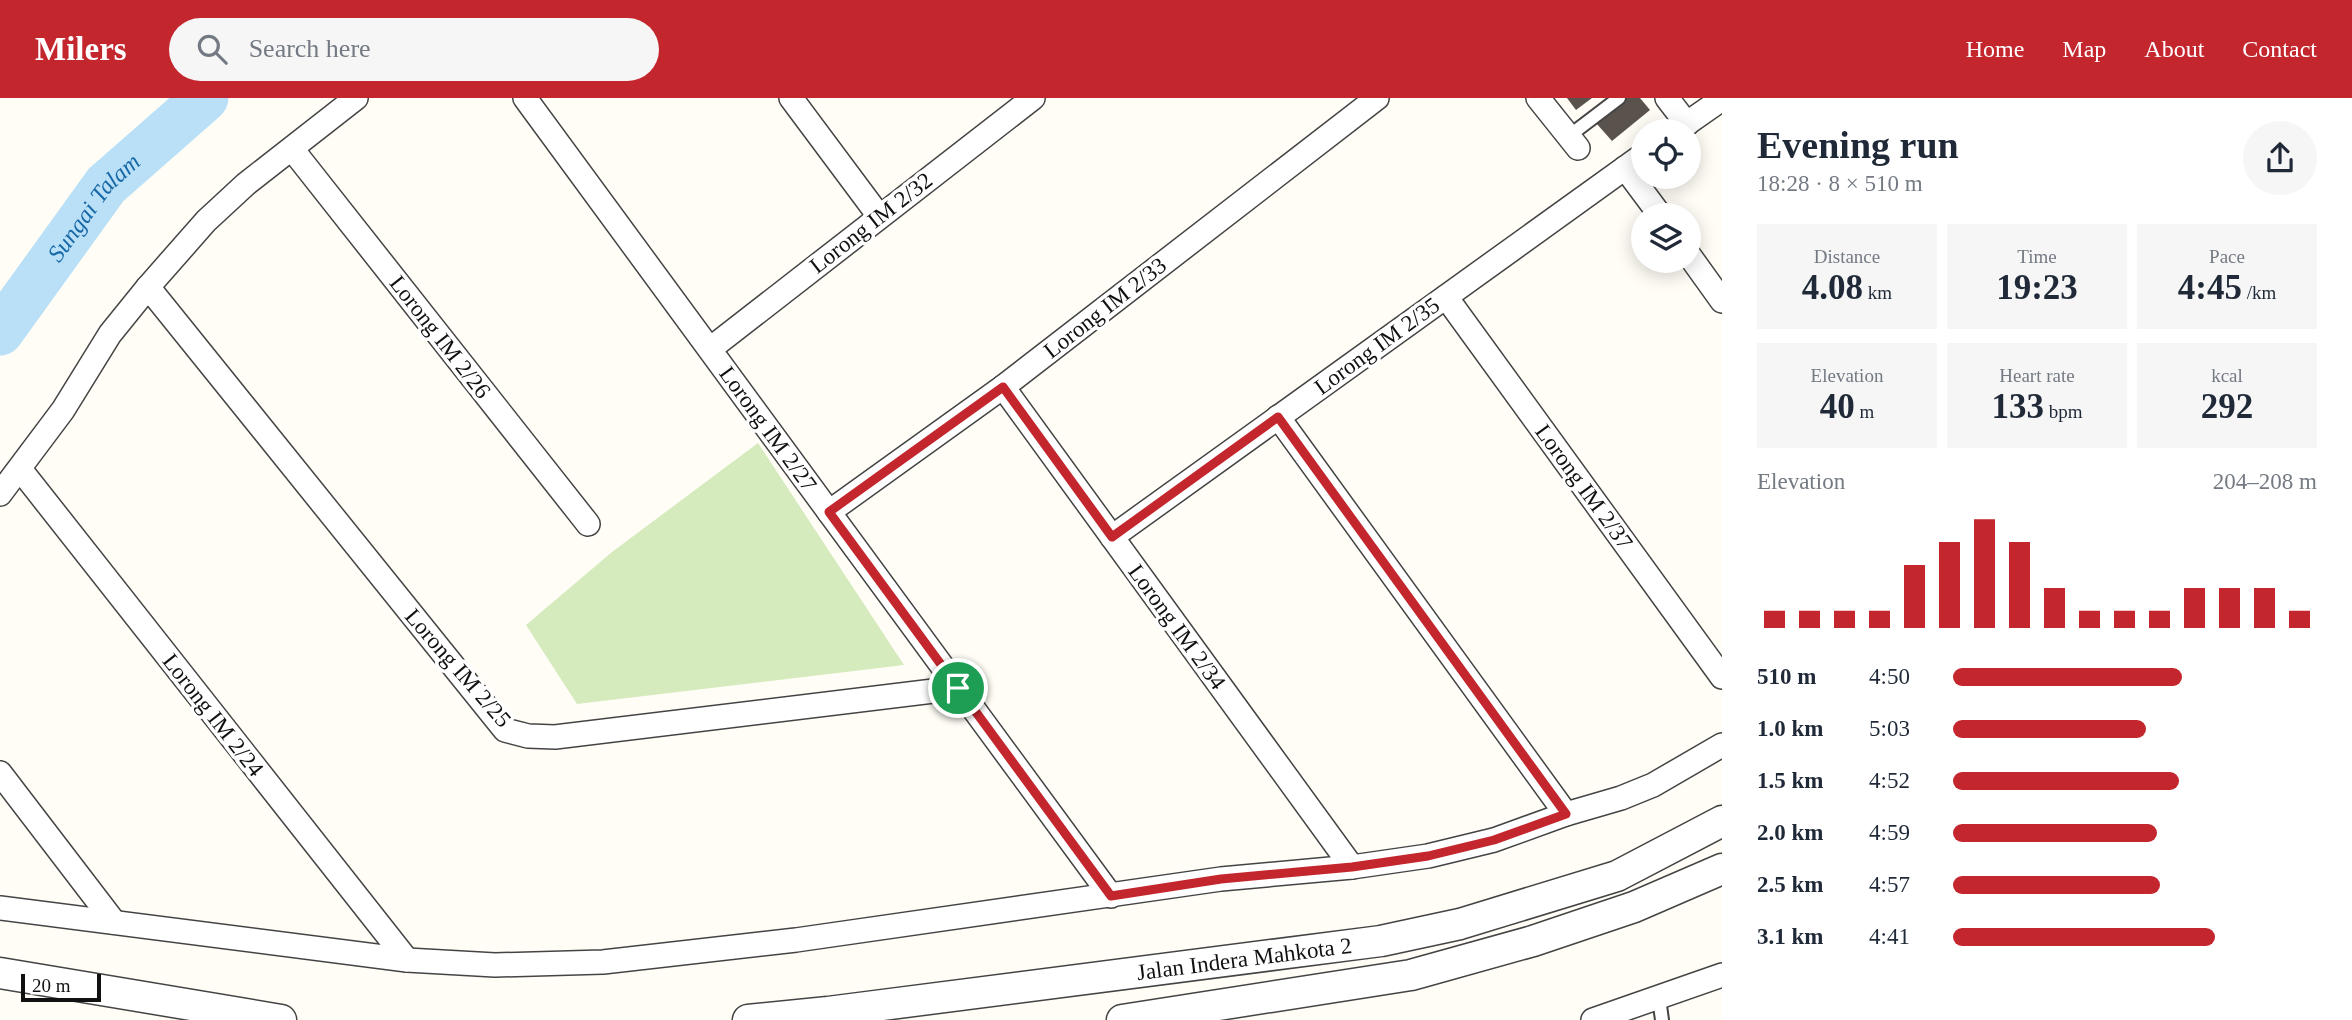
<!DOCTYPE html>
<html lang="en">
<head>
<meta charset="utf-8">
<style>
  :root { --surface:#fff; --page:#f6f6f7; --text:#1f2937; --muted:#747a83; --accent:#c4262e }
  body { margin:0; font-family:"Times New Roman",serif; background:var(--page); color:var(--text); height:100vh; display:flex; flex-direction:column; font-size:26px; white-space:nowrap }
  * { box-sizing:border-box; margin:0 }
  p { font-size:23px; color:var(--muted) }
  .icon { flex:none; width:38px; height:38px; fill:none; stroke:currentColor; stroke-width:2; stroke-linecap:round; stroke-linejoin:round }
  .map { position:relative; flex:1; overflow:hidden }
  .side { display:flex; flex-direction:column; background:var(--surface); width:630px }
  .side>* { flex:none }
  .fabs { position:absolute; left:1631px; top:21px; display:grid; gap:14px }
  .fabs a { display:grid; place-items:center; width:70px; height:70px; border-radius:50%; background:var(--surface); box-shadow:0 4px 18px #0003; font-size:35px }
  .scale { position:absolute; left:21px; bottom:18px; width:80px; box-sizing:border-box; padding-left:7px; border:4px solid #111; border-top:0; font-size:19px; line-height:24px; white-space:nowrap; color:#111; -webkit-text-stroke:5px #fff; paint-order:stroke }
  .pin { position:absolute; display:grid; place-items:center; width:60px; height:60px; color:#fff; margin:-30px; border:4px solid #fff; border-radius:50%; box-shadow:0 2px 7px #0007 }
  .round { display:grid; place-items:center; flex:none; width:74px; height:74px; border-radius:37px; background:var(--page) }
  .overview { display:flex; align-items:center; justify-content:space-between; height:119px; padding:0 35px }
  h1 { font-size:38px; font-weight:600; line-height:52px }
  .metrics { display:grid; grid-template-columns:repeat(3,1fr); gap:10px; height:119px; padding:7px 35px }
  .metrics div { display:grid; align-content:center; border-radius:0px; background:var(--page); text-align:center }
  .metrics b { font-size:35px; font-weight:600 }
  .metrics small { font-size:19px; font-weight:400 }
  .metrics p { font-size:19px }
  .chart { height:196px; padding:14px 35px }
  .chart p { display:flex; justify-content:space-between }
  .chart svg { width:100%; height:126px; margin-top:7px; stroke:var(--accent); stroke-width:6 }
  ul { padding:0 35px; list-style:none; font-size:23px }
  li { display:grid; grid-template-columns:112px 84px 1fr; align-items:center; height:52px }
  li i { height:18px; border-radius:9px; background:var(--accent) }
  header { display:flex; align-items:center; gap:42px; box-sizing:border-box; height:98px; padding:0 35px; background:var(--accent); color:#fff }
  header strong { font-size:33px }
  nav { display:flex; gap:38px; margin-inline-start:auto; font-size:24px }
  .search { width:490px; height:63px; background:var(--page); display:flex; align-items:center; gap:18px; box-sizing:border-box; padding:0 24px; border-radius:38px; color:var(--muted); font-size:26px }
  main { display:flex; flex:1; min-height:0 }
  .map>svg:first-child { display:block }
  .green { fill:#d5ebbd }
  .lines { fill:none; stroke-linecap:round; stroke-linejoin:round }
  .river { stroke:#b9e0f7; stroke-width:47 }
  .building { fill:#5a524d }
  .service-casing { stroke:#444; stroke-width:16 }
  .minor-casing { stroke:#444; stroke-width:26 }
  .tertiary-casing { stroke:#444; stroke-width:33 }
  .service { stroke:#fff; stroke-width:12 }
  .minor { stroke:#fff; stroke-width:23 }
  .tertiary { stroke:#fff; stroke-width:30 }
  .route-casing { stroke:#fff; stroke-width:14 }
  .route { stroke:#c4262e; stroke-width:9 }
  .labels { text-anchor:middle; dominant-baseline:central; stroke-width:7; stroke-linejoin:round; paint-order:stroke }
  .street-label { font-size:23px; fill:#111; stroke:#fff }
  .water-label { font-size:24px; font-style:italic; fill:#1768a6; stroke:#fff }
</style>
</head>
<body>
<header>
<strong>Milers</strong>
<div class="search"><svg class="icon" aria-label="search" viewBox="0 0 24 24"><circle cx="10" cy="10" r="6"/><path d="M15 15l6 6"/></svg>Search here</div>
<nav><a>Home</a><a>Map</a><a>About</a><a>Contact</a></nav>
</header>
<main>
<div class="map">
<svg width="1722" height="922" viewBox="0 0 1722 922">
  <rect width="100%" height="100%" fill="#fffdf5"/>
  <!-- green -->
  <polygon class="green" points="758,345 904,567 577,606 526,527 612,454"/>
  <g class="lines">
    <!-- river -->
    <path class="river" id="s1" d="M0 234 106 87 205 0"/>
  </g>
  <!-- building -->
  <g class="building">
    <polygon points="1567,0 1592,0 1576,12"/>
    <polygon points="1626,0 1640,0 1650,12 1612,43 1596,25"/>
  </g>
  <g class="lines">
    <!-- service casing -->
    <g class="service-casing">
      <g id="service">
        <polyline points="1569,38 1619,0"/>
        <polyline points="1659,900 1662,922"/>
      </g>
    </g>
    <!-- minor casing -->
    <g class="minor-casing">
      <g id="minor">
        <polyline points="525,0 1111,798"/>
        <polyline points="791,0 879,118"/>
        <polyline points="1538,0 1578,50"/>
        <polyline points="1667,0 1687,26"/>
        <polyline points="1676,33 1722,1"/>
        <polyline points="292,51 588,426"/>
        <polyline points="1625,70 1660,117"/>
        <polyline points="1689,157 1722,203"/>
        <polyline points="148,189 505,632 528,638 555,639 958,590"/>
        <polyline points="1446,199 1722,579"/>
        <polyline points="710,251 1033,0"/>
        <polyline points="1003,289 1352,769"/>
        <polyline points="1278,319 1566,716"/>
        <polyline points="20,371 407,862"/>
        <polyline points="0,396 63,312 110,236 148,189 206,123 246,86 356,0"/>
        <polyline points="829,414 1003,289 1377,0"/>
        <polyline points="1112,439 1643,57"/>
        <polyline points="0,675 114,824"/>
        <polyline points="0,810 407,862 495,867 603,864 796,842 1221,781 1352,769 1428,758 1494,742 1566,716 1621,700 1653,687 1722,647"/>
        <polyline points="1593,922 1722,877"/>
      </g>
    </g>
    <!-- tertiary casing -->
    <g class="tertiary-casing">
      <g id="tertiary">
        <polyline points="0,875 281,922"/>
        <path id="s2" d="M748 922 828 914 1381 843 1460 826 1617 778 1722 723"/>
        <polyline points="1122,922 1411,877 1533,843 1634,809 1722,771"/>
      </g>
    </g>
    <!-- service -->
    <use href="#service" class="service"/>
    <!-- minor -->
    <use href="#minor" class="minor"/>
    <!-- tertiary -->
    <use href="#tertiary" class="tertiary"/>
  </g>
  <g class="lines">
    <!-- route casing -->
    <g class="route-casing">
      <polygon id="route" points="1003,289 1112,439 1278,319 1566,716 1494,742 1428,758 1352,769 1221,781 1111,798 829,414"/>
    </g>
    <!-- route -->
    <use href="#route" class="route"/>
  </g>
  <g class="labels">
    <!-- street labels -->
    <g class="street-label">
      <text transform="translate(871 125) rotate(-38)">Lorong IM 2/32</text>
      <text transform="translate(1105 210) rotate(-38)">Lorong IM 2/33</text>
      <text transform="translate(440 239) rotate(52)">Lorong IM 2/26</text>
      <text transform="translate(1377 248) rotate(-36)">Lorong IM 2/35</text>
      <text transform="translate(768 331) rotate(54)">Lorong IM 2/27</text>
      <text transform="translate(1584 389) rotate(54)">Lorong IM 2/37</text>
      <text transform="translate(1177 529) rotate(54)">Lorong IM 2/34</text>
      <text transform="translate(458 570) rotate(49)">Lorong IM 2/25</text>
      <text transform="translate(213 617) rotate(52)">Lorong IM 2/24</text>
      <text stroke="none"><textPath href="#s2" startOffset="500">Jalan Indera Mahkota 2</textPath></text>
    </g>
    <!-- water labels -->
    <g class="water-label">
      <text stroke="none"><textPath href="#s1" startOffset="156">Sungai Talam</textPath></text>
    </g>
  </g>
</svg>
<div class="fabs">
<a><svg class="icon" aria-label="locate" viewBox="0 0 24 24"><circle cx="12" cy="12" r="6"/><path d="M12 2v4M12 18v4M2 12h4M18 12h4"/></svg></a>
<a><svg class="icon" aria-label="layers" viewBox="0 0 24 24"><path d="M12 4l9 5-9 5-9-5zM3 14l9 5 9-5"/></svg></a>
</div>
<div class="scale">20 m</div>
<div class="pin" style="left:958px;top:590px;background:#1e9e55"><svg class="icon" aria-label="arrive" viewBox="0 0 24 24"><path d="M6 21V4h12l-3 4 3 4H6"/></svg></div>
</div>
<section class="side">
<div class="overview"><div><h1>Evening run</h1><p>18:28 · 8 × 510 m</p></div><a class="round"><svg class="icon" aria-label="share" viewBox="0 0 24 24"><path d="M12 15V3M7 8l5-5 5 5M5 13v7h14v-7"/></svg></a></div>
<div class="metrics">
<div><p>Distance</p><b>4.08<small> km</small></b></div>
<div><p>Time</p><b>19:23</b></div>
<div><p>Pace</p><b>4:45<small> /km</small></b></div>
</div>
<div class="metrics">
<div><p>Elevation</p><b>40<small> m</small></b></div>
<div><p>Heart rate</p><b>133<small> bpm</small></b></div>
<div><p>kcal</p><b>292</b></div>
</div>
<div class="chart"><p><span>Elevation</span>204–208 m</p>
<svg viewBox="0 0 160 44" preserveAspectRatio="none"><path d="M5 44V38M15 44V38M25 44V38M35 44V38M45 44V22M55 44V14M65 44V6M75 44V14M85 44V30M95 44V38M105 44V38M115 44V38M125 44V30M135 44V30M145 44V30M155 44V38"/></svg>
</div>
<ul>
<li><b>510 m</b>4:50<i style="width:63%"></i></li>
<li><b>1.0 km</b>5:03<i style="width:53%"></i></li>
<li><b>1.5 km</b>4:52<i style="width:62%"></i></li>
<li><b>2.0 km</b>4:59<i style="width:56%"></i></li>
<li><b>2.5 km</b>4:57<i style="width:57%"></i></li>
<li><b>3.1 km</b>4:41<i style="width:72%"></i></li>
</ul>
</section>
</main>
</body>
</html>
